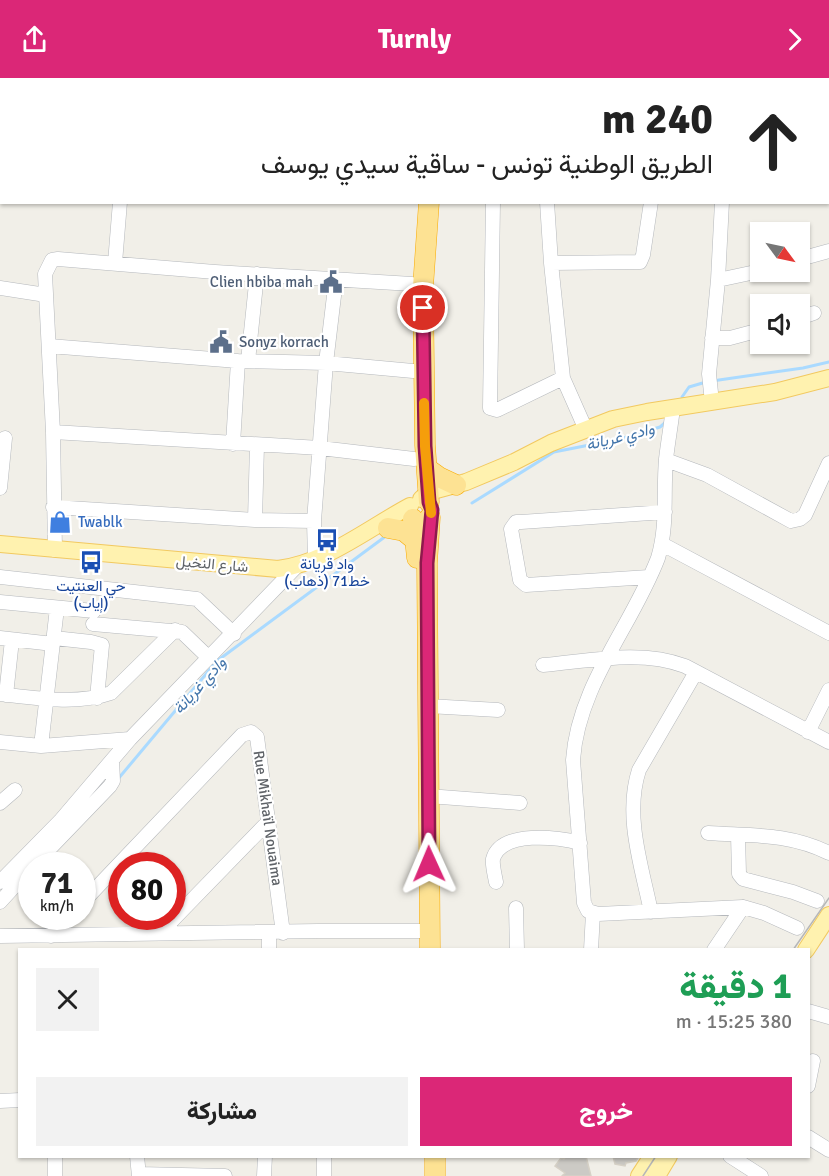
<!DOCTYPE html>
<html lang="ar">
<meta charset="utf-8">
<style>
body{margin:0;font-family:Signika,Vazirmatn,sans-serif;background:#f2f2f2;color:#222;direction:rtl;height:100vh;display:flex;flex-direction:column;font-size:22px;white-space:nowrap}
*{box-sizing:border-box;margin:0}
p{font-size:20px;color:#767676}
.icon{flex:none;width:33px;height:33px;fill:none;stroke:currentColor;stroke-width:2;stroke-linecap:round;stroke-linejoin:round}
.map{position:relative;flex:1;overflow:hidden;direction:ltr}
.drawer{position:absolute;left:18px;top:870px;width:792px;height:210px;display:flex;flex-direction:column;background:#fff;border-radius:0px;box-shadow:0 2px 4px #0004;direction:rtl}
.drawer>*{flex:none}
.guide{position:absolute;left:0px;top:0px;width:830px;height:126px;box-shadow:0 2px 4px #0004;direction:rtl;background:#fff;color:#222;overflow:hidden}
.needle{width:39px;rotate:123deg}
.buttons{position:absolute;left:750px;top:144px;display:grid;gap:12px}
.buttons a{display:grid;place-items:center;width:60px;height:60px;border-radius:0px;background:#fff;box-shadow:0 2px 4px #0004;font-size:30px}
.speed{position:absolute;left:18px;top:774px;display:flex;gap:12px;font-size:30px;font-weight:700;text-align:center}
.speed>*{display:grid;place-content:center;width:78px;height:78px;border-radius:50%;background:#fff;box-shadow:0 2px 4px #0004;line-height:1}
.speed small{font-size:15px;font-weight:400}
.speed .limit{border:9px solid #d22;background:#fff;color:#111}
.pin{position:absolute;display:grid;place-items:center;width:51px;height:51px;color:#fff;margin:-26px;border:3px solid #fff;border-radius:50%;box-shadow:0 2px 6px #0007}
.me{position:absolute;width:66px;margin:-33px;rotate:359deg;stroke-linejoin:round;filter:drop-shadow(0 0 4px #0008)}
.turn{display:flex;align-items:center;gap:21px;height:126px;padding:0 18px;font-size:27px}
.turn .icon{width:78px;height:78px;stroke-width:2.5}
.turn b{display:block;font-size:42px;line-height:51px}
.round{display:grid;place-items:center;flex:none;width:63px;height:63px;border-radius:0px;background:#f2f2f2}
.overview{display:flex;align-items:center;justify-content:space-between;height:102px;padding:0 18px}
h1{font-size:36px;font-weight:800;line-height:45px;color:#1e9e55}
.cta{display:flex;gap:12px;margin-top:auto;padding:12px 18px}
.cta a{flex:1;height:69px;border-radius:0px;background:#db2777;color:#fff;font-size:24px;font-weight:800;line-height:69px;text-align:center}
.cta a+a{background:#f2f2f2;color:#222}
header{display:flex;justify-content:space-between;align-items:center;height:78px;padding:0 18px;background:#db2777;color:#fff;font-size:27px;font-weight:800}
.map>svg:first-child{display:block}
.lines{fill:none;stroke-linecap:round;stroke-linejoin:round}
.stream{stroke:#aadaff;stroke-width:3}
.building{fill:#cccac5;stroke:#d6d1c6;stroke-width:1.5}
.minor-casing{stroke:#b5b8bc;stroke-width:15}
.major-casing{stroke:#f2c960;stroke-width:18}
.highway-casing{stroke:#f9ab00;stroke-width:21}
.minor{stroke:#fff;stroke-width:14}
.major{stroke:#fff2af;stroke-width:16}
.highway{stroke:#fde293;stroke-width:20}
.tram{stroke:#b6b7b8;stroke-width:1.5}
.route-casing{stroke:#8e194d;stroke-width:15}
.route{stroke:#db2777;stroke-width:10}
.slow{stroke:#f59e0b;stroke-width:10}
.labels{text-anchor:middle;stroke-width:4.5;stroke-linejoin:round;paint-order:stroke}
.service-label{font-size:15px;fill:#4e5e75;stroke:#fff;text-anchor:end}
.shop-label{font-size:15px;fill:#366cbe;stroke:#fff;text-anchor:start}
.street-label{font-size:15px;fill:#5f6368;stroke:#fff}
.transit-label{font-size:15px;fill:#164399;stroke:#fff}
.water-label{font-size:16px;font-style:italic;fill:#4174aa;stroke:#fff}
</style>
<header><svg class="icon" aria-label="forward" viewBox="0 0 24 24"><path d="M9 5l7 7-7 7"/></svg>Turnly<svg class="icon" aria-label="share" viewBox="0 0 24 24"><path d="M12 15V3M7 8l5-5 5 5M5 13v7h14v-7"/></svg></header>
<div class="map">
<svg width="829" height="1098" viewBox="0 0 829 1098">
<rect width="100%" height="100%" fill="#f1efe8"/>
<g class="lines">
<!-- stream -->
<path class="stream" d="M712 303 803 290 829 284
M682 319 689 309 706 304
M472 425 554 374 620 361 660 349 666 344
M118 701 217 583 386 458"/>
</g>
<!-- building -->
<path class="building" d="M566 1078H586L591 1098H562L565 1095 555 1088 561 1080 564 1081Z
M613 1078H639L636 1083 626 1085 625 1088 615 1086Z"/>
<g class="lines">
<!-- minor casing -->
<g class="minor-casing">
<path id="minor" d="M539 0 540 2
M803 0V2
M149 2V0
M250 2V0
M320 2V0
M436 2 497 0
M728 2V0
M0 46 2 60
M493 124 490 330 497 332 563 300
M547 124 551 185 563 300 586 352
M800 181 829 173
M115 185 120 124
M551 185 640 184 643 177 651 124
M718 202 760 193
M0 210 46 217
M800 240 814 235
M712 260H730L760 252
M49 268 238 283 326 285 413 293
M248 283 257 196
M712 324 709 296 718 202 722 124
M673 330C671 347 668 364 666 381 663 415 668 447 658 480 632 548 578 607 573 682L584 825 588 833 598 836 743 829 764 835 797 850
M53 354 320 370 414 381
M233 366 238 283
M666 382 707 397 791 443 800 441 805 437 829 385
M0 410 5 360
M53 429 255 442 314 443
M255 442 257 367
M662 466 829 555
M55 472 53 354 45 196 52 182 58 181 215 194 412 206
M315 481 314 443 326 285 336 201
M0 499 197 521 234 556
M649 499 526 507 520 502 511 451 516 444H521L665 434
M0 524 94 533
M93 546 182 554 209 580
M0 560 53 566
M54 560 91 564 102 567 97 620
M543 587C589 583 641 571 685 588L829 664
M0 616C35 620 77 627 111 615L175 552
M6 617 12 562
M428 628 498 632
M808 654 829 612
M0 664 41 668 130 661 297 488
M41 668 57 530
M428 718 520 725
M0 725 15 712
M708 755C752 758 788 755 829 775
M738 757 739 796 743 801 793 814 817 823
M33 788 110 708 113 703 112 682
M0 804 60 743 130 661
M496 804C495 798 492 787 493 781 501 752 559 759 580 765
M0 824 32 789
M82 825 242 657 251 654 257 659 283 855
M516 830 517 872
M651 834C642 789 624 738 639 692L696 594
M160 855 267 745
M0 858 318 853H430
M51 858 70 838
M269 872V855
M591 872 593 835
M714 872 743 829
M808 933 829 939
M808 1008 813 983
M0 1023 20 1022
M808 1059 829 1072
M55 1078V1098
M137 1078 139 1098
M324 1078V1098
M730 1078 761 1098
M139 1096 225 1098
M264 1098 265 1078"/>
</g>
<!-- major casing -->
<g class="major-casing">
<path id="major" d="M421 421 429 414 466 404 514 384 551 365 613 341 647 334 775 314 829 300
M0 466 278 491C326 485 367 451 410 428
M806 872 829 837
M639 1098 652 1078
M657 1098 669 1078"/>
</g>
<!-- highway casing -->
<g class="highway-casing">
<path id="highway" d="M431 0V2
M428 391 439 399 456 407
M429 424 425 367 423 209 429 124
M430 439 427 485 430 872
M413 441 417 480
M388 450 404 453 415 462
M435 1078V1098"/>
</g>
<!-- minor -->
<use href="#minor" class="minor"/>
<!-- major -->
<use href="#major" class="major"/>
<!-- highway -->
<use href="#highway" class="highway"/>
<!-- tram -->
<path class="tram" d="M793 872 829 820
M643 1098 656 1078"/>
</g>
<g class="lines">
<!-- route casing -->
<g class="route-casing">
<path id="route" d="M423 230 425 368 429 424 432 432 427 485 429 786"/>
</g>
<!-- route -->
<use href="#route" class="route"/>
<!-- slow -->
<path class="slow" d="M424 325 425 368 431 435"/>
</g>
<!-- icons -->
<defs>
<g id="civic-bare" transform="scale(1.8)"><path d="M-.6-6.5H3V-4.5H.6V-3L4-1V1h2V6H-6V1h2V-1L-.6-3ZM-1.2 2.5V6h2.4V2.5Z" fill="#5c6f8a" stroke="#fff" stroke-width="2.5" paint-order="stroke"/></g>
<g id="shop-bare" transform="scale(1.8)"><path d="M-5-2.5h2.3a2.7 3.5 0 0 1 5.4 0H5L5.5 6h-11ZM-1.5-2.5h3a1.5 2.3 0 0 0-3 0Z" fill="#3f7fe0" stroke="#fff" stroke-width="2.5" paint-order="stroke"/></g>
<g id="bus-bare" transform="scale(1.8)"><path d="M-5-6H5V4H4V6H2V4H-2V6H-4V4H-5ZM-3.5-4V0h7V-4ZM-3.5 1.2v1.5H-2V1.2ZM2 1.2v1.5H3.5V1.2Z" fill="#1a4fb4" stroke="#fff" stroke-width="2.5" paint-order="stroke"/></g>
</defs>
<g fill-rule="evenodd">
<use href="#civic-bare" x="331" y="204"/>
<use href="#civic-bare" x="221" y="264"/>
<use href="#shop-bare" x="60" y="444"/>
<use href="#bus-bare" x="327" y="462"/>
<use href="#bus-bare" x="91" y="484"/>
</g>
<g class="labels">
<!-- service labels -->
<g class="service-label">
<text x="313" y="209">Clien hbiba mah</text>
<text x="239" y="269" text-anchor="start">Sonyz korrach</text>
</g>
<!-- shop labels -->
<g class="shop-label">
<text x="78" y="449">Twablk</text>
</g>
<!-- street labels -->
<g class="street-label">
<text transform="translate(212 486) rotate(5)" y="5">شارع النخيل</text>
<text transform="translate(268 740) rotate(82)" y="5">Rue Mikhaïl Nouaima</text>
</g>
<!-- transit labels -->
<g class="transit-label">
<text x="327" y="491">واد قريانة<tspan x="327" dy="17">خط71 (ذهاب)</tspan></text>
<text x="91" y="513">حي العنتيت<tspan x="91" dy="17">(إياب)</tspan></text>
</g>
<!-- water labels -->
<g class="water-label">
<text transform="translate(620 358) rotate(-14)" y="6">وادي غريانة</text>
<text transform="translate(199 607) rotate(-48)" y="6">وادي غريانة</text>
</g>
</g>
</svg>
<div class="buttons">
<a><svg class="needle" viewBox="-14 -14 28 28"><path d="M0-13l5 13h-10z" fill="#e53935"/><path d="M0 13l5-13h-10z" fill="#767676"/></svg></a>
<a><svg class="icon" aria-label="sound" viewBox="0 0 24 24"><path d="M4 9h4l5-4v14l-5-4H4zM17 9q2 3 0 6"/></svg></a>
</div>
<div class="speed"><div>71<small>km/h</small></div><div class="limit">80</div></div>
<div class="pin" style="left:423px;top:230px;background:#d93025"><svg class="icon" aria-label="arrive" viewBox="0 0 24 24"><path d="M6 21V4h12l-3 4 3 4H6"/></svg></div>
<svg class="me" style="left:429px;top:786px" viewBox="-20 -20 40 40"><path d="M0-17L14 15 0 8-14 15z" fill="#db2777" stroke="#fff" stroke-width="4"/></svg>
<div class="guide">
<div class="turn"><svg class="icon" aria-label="ahead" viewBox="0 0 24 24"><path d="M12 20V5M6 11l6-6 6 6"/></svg><div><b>240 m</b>الطريق الوطنية تونس - ساقية سيدي يوسف</div></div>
</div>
<section class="drawer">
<div class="overview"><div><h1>1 دقيقة</h1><p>380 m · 15:25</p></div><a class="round"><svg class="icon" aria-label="close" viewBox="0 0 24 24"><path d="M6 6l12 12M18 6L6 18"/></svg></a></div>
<div class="cta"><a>خروج</a><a>مشاركة</a></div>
</section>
</div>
